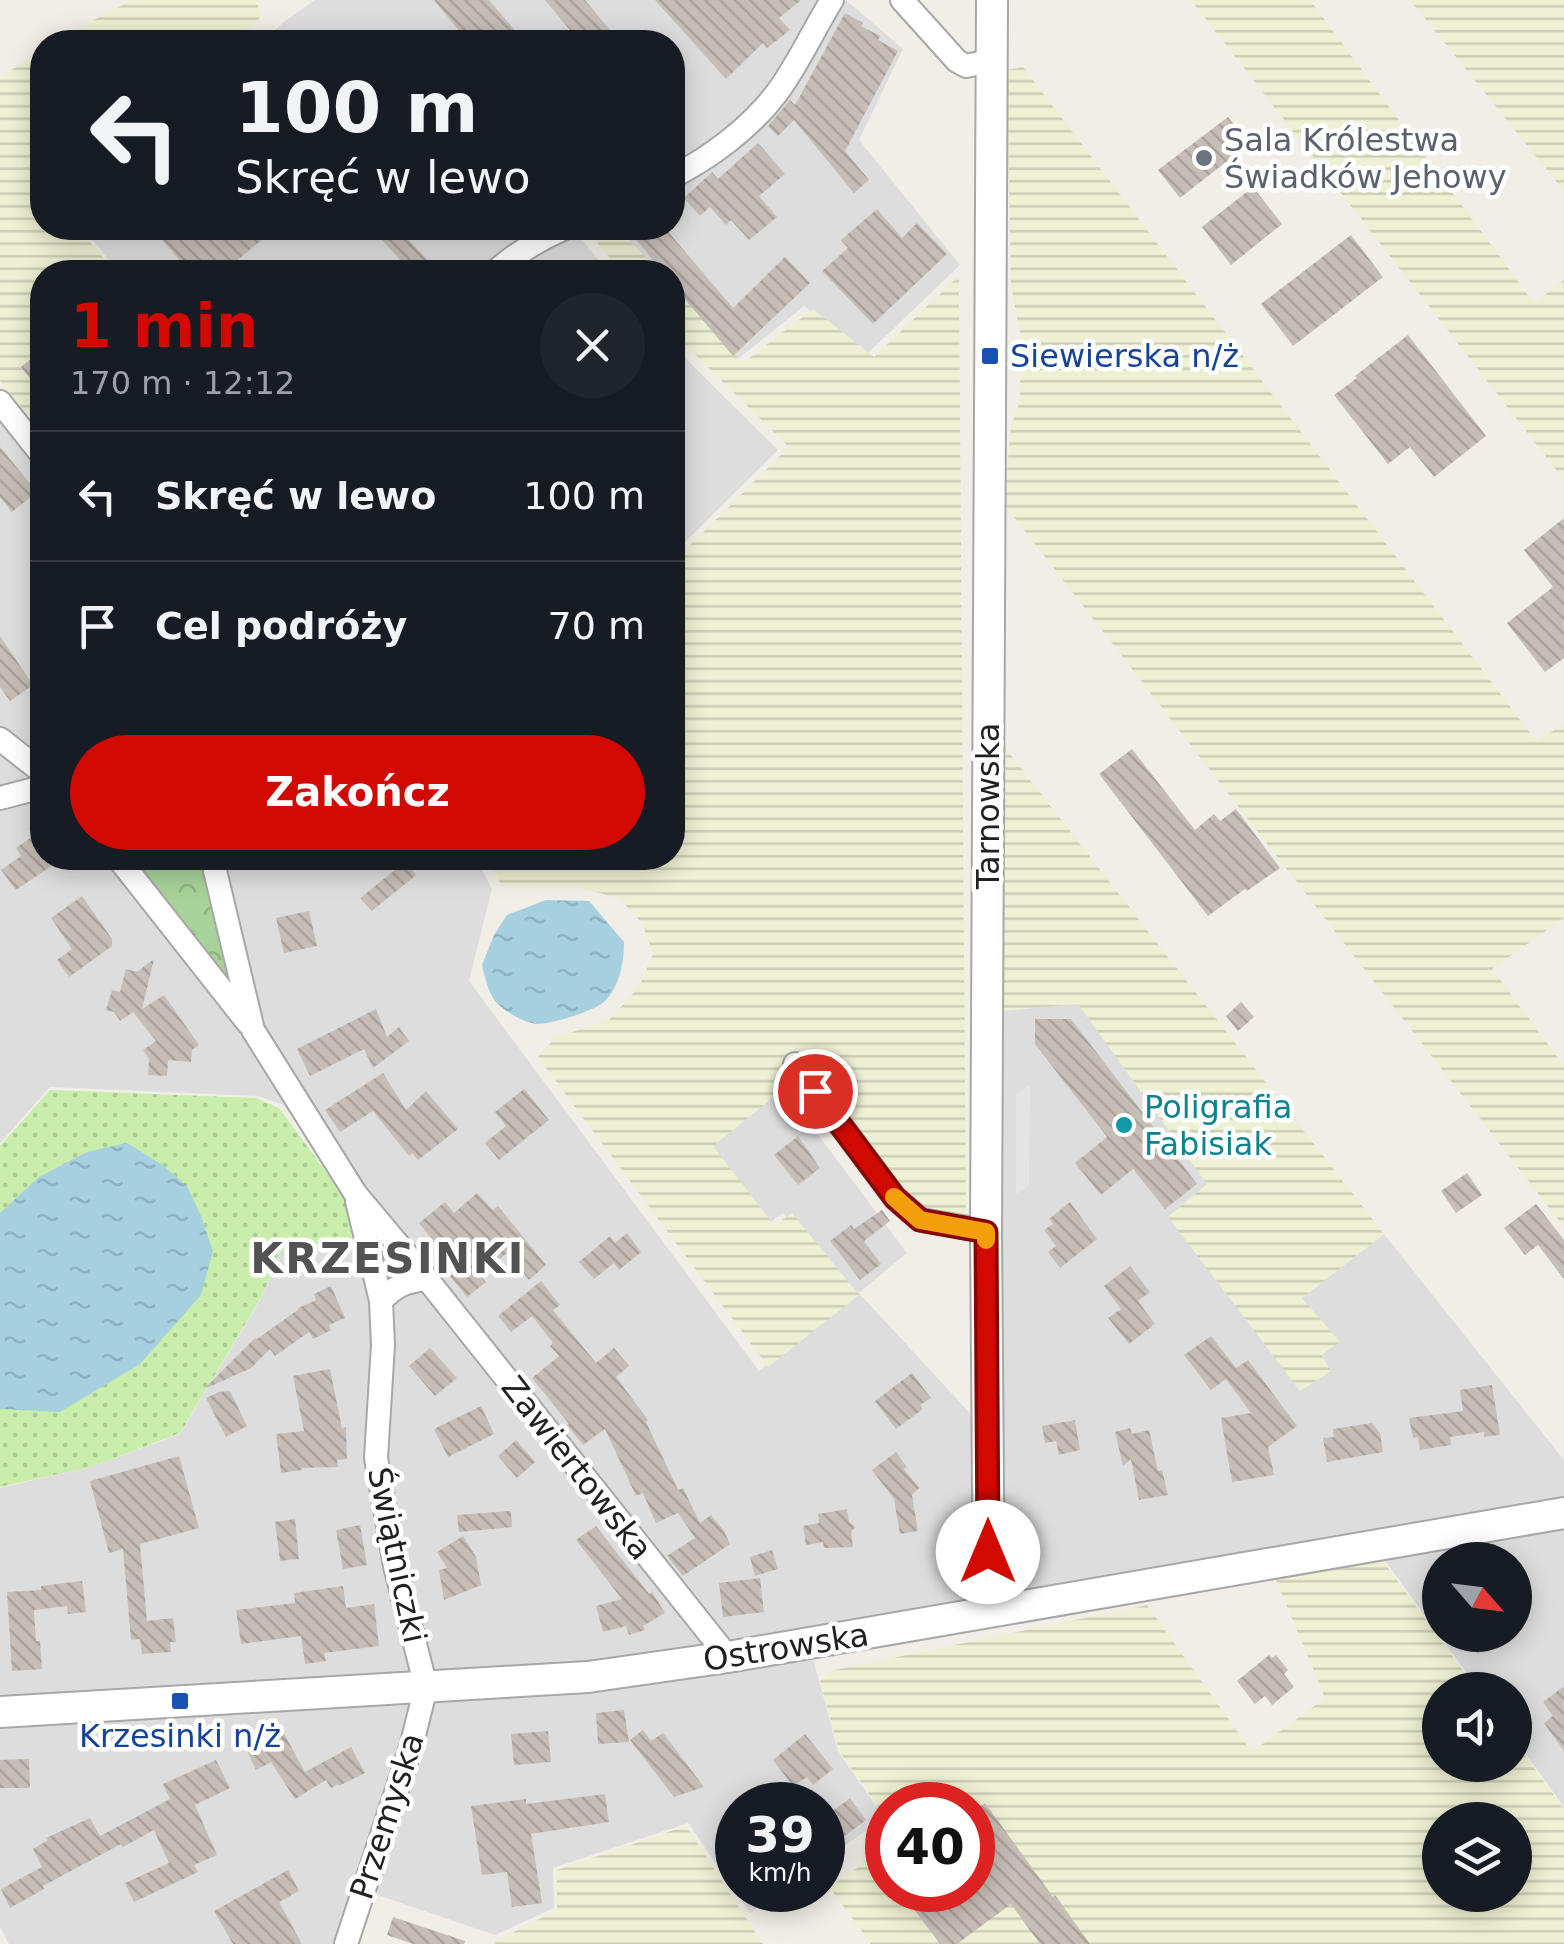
<!DOCTYPE html>
<html lang="pl">
<meta charset="utf-8">
<style>
body{margin:0;font-family:"DejaVu Sans",sans-serif;background:#20242c;color:#f1f3f6;height:100vh;display:flex;flex-direction:column;font-size:38px;white-space:nowrap}
*{box-sizing:border-box;margin:0}
p{font-size:32px;color:#9ea1a6}
.icon{flex:none;width:55px;height:55px;fill:none;stroke:currentColor;stroke-width:2;stroke-linecap:round;stroke-linejoin:round}
.map{position:relative;flex:1;overflow:hidden}
.drawer{position:absolute;left:30px;top:260px;width:655px;height:610px;display:flex;flex-direction:column;background:#171b24;border-radius:40px;box-shadow:0 5px 25px #0003}
.drawer>*{flex:none}
.hud{position:absolute;left:30px;top:30px;width:655px;height:210px;border-radius:40px;box-shadow:0 5px 25px #0003;background:#171b24;color:#f1f3f6;overflow:hidden}
.needle{width:65px;rotate:118deg}
.controls{position:absolute;left:1422px;top:1542px;display:grid;gap:20px}
.controls a{display:grid;place-items:center;width:110px;height:110px;border-radius:50%;background:#171b24;box-shadow:0 5px 25px #0003;font-size:50px}
.speed{position:absolute;left:715px;top:1782px;display:flex;gap:20px;font-size:50px;font-weight:700;text-align:center}
.speed>*{display:grid;place-content:center;width:130px;height:130px;border-radius:50%;background:#171b24;box-shadow:0 5px 25px #0003;line-height:1}
.speed small{font-size:25px;font-weight:400}
.speed .limit{border:15px solid #d22;background:#fff;color:#111}
.pin{position:absolute;display:grid;place-items:center;width:85px;height:85px;color:#fff;margin:-42px;border:5px solid #fff;border-radius:50%;box-shadow:0 2px 10px #0007}
.me{position:absolute;width:110px;margin:-55px;rotate:0deg;stroke-linejoin:round;filter:drop-shadow(0 0 8px #0008)}
.turn{display:flex;align-items:center;gap:35px;height:210px;padding:0 40px;font-size:45px}
.turn .icon{width:130px;height:130px;stroke-width:2.5}
.turn b{display:block;font-size:70px;line-height:85px}
.round{display:grid;place-items:center;flex:none;width:105px;height:105px;border-radius:52px;background:#20242c}
.head{display:flex;align-items:center;justify-content:space-between;height:170px;padding:0 40px}
h1{font-size:60px;font-weight:700;line-height:75px;color:#d10900}
.cta{display:flex;gap:20px;margin-top:auto;padding:20px 40px}
.cta a{flex:1;height:115px;border-radius:60px;background:#d10900;color:#fff;font-size:40px;font-weight:700;line-height:115px;text-align:center}
ul{padding:0;list-style:none}
li{display:flex;align-items:center;gap:30px;height:130px;padding:0 40px;border-top:2px solid #363941}
li div{flex:1}
li b{display:block;font-size:38px}
li em{font-style:normal}
.map>svg:first-child{display:block}
.residential{fill:#dedddd;fill-rule:evenodd}
.farmland{fill:url(#farmland-rules);fill-rule:evenodd}
.grass{fill:url(#grass-dots)}
.forest{fill:url(#forest-crowns)}
.parking{fill:#e4e4e4}
.water{fill:url(#water-ripples)}
.building{fill:url(#building-back-hatch)}
.lines{fill:none;stroke-linecap:round;stroke-linejoin:round}
.minor-casing{stroke:#a7a7a7;stroke-width:26}
.tertiary-casing{stroke:#a7a7a7;stroke-width:34}
.minor{stroke:#fff;stroke-width:22}
.tertiary{stroke:#fff;stroke-width:30}
.route-casing{stroke:#880600;stroke-width:25}
.route{stroke:#d10900;stroke-width:18}
.slow{stroke:#f59e0b;stroke-width:18}
.worship-dot{fill:#6b7280;stroke:#fff;stroke-width:4}
.transit-dot{fill:#1a4fb4;stroke:#fff;stroke-width:4}
.culture-dot{fill:#0f9aa8;stroke:#fff;stroke-width:4}
.labels{text-anchor:middle;stroke-width:9;stroke-linejoin:round;paint-order:stroke}
.worship-label{font-size:32px;fill:#5b616d;stroke:#fff;text-anchor:start}
.transit-label{font-size:32px;fill:#164399;stroke:#fff;text-anchor:start}
.street-label{font-size:32px;fill:#202020;stroke:#fff}
.culture-label{font-size:32px;fill:#0d838f;stroke:#fff;text-anchor:start}
.district-label{font-size:42px;font-weight:bold;letter-spacing:2.5px;fill:#535353;stroke:#fff}
</style>
<div class="map">
<svg width="1564" height="1944" viewBox="0 0 1564 1944">
<defs>
<pattern id="farmland-rules" width="6" height="5" patternUnits="userSpaceOnUse" patternTransform="scale(2.5)"><rect width="6" height="5" fill="#edf0d2"/><path d="M0 2.5h6" fill="none" stroke="#cbceb4"/></pattern>
<pattern id="grass-dots" width="8" height="8" patternUnits="userSpaceOnUse" patternTransform="scale(2.5)"><rect width="8" height="8" fill="#c9edab"/><path d="M2 2h.1M6 6h.1" fill="none" stroke="#accb93" stroke-width="1.8" stroke-linecap="round"/></pattern>
<pattern id="forest-crowns" width="20" height="18" patternUnits="userSpaceOnUse" patternTransform="scale(2.5)"><rect width="20" height="18" fill="#a8d29a"/><path d="M2 6a3 3 0 1 1 6 0M12 15a3 3 0 1 1 6 0" fill="none" stroke="#90b484"/></pattern>
<pattern id="water-ripples" width="26" height="14" patternUnits="userSpaceOnUse" patternTransform="scale(2.5)"><rect width="26" height="14" fill="#a6d0e0"/><path d="M2 4q2-2 4 0t4 0M15 11q2-2 4 0t4 0" fill="none" stroke="#8fb2c0"/></pattern>
<pattern id="building-back-hatch" width="6" height="6" patternUnits="userSpaceOnUse" patternTransform="scale(2.5)"><rect width="6" height="6" fill="#c6beb6"/><path d="M-1 5l2 2M0 0l6 6M5-1l2 2" fill="none" stroke="#aaa39c"/></pattern>
</defs>
<rect width="100%" height="100%" fill="#f1eee7"/>
<!-- residential -->
<path class="residential" d="M315 0H846L903 49 859 140 960 265 866 355 804 306 733 363 673 297 672 272H650L609 228H672V42H262L285 21Z
M83 228H598L579 236 608 272H119Z
M673 346 778 450 673 554Z
M0 413 42 464V858H476L492 889 469 981 759 1371 852 1298 783 1213 765 1226 705 1148 782 1087 907 1253 859 1293 989 1434 1002 1011 1078 1003 1208 1185 1169 1216 1330 1370 1321 1355 1302 1298 1384 1234 1564 1460V1807L1515 1739V1690H1479L1370 1540 1014 1591 805 1629 838 1751 884 1818 823 1861 822 1805H738V1890H782L750 1913 688 1823 553 1868 554 1908 495 1935 360 1889 340 1944H9L0 1927V1488L94 1466 180 1434 262 1297 281 1251 359 1240 353 1195 284 1105 258 1096 50 1087 0 1143ZM1440 1560H1515V1635H1440Z"/>
<!-- farmland -->
<path class="farmland" d="M132 0H257L260 18 233 42H56L88 23Z
M1191 0H1310L1534 303 1564 280V480Z
M1410 0H1564V191Z
M42 51V228H78L115 272H42V433L0 381V77Z
M1023 67 1537 742 1564 723V918L1492 969 1564 1066V1227L1004 504 1011 426 1020 401 1021 337 1011 286 1007 70Z
M605 228H618L659 272H621L590 234Z
M959 276 966 1220 926 1213 903 1194 795 1080 713 1146 774 1225 792 1213 859 1295 768 1367 538 1057 555 1038 609 1020 639 987 653 954 642 923 619 898 576 887 502 886 487 858H672L673 562 789 447 673 333V287L743 363 813 309 874 357Z
M1006 749 1384 1234 1302 1298 1340 1342 1321 1355 1331 1371 1300 1391 1168 1217 1207 1184 1078 1004 1002 1011 999 750Z
M1382 1560 1477 1690H1440V1765H1515V1742L1564 1809V1944H871L829 1887 887 1848 888 1890H972V1805H888L887 1820 839 1751 820 1681 830 1671 1147 1605 1252 1752 1325 1698 1276 1580ZM1440 1820H1515V1895H1440Z
M686 1826 763 1944H496L494 1942 557 1910V1870Z"/>
<!-- grass -->
<path class="grass" d="M50 1090 256 1098 279 1108 349 1203 352 1240 281 1251 262 1296 180 1433 94 1466 0 1487V1146Z"/>
<!-- forest -->
<path class="forest" d="M129 858H205L234 995Z"/>
<!-- parking -->
<path class="parking" d="M1030 1085 1029 1186 1016 1194V1094Z"/>
<!-- water -->
<path class="water" d="M546 900 589 901 624 942C624 962 620 986 605 1001 595 1011 551 1024 538 1024 524 1023 504 1011 496 1002 488 993 485 976 482 965L494 935 507 915Z
M127 1143 161 1164 187 1186 201 1216 213 1251 201 1295 140 1364 60 1412 0 1409V1213L39 1177 87 1152Z"/>
<!-- building -->
<path class="building" d="M434 0H489L525 42H468Z
M545 0H585L620 42H580Z
M655 0H801L779 18 790 30 767 48 763 43 726 79Z
M845 13 863 23 861 26 880 36 878 40 898 51 845 151 869 180 854 193 794 120 778 136 768 126 790 100 795 105Z
M1228 117 1249 144 1180 198 1158 170Z
M758 143 785 174 759 196 777 217 749 240 731 220 726 225 710 207 700 216 684 198 712 172 718 179Z
M1253 187 1282 224 1231 265 1202 227Z
M877 209 902 238 917 223 947 254 873 324 822 271 848 248 841 240Z
M152 228H276L223 272H190Z
M371 228H398L438 272H411Z
M646 228H665L733 308 785 257 810 283 733 356 672 284V272H663L634 237Z
M1351 235 1383 277 1293 346 1261 304Z
M1408 335 1486 436 1434 477 1410 447 1388 464 1334 395 1357 378 1355 376Z
M42 350V394L21 367Z
M0 447 37 492 12 512 0 497Z
M1564 518V658L1545 672 1507 623 1553 587 1524 550Z
M0 636 33 685 10 701 0 687Z
M1132 749 1195 830 1214 814 1220 821 1236 809 1280 868 1247 891 1245 889 1208 916 1099 774Z
M42 830V858H63L16 890 1 870 21 856 16 848Z
M405 862 416 875 372 911 360 898Z
M82 896 112 939V946L69 977 57 960 72 949 51 918Z
M309 911 317 946 284 953 276 918Z
M154 959 142 1009 164 995 199 1045 192 1050 191 1062 168 1060 167 1076 148 1075 149 1059 143 1050 156 1041 133 1012 120 1021 114 1012 106 1010 112 990 120 992 126 969 137 972Z
M1241 1002 1254 1017 1238 1031 1226 1016Z
M376 1009 387 1037 399 1027 409 1041 373 1068 364 1049 310 1076 297 1049Z
M1035 1019H1071L1197 1184 1165 1209 1133 1169 1101 1195 1075 1163 1107 1137 1035 1044Z
M383 1073 406 1110 426 1091 458 1129 418 1160 412 1153 409 1156 373 1111 340 1132 325 1110Z
M524 1089 549 1120 499 1160 485 1143 506 1126 495 1112Z
M798 1136 820 1168 798 1185 774 1155Z
M1467 1173 1482 1195 1456 1213 1441 1191Z
M477 1193 493 1210 498 1206 546 1265 529 1280 507 1253 480 1275 486 1282 467 1297 450 1276 457 1271 419 1223 445 1202 454 1213Z
M1070 1202 1097 1239 1060 1268 1048 1252 1056 1246 1044 1230 1053 1224 1049 1219Z
M1536 1204 1564 1240V1279L1538 1245 1525 1255 1504 1228Z
M882 1210 890 1221 864 1241 881 1264 860 1280 830 1241 851 1225 854 1229Z
M627 1233 641 1252 619 1270 614 1263 594 1279 579 1262 610 1236 615 1243Z
M1130 1266 1150 1292 1138 1301 1155 1324 1129 1344 1108 1318 1121 1309 1104 1286Z
M541 1281 560 1305 553 1310 596 1363 614 1348 629 1366 616 1377 648 1420 646 1422 678 1490 683 1488 700 1523 711 1515 724 1531 730 1544 683 1576 667 1556 695 1538 678 1513 656 1523 643 1493 636 1496 605 1429 583 1445 567 1425 569 1424 532 1378 559 1356 550 1346 553 1343 532 1316 511 1332 498 1316Z
M331 1286 345 1318 329 1325 331 1330 313 1339 309 1332 275 1356 270 1349 251 1368 207 1388 206 1387 255 1338 257 1339 299 1309 298 1308 316 1300 314 1294Z
M1211 1336 1236 1368 1248 1360 1297 1426 1268 1447 1274 1475 1232 1482 1221 1418 1251 1413 1226 1379 1211 1390 1184 1355Z
M430 1348 457 1378 435 1396 409 1366Z
M330 1369 342 1428 346 1427 347 1459 337 1460 338 1467 302 1468V1470L281 1473 276 1434 304 1431 293 1376Z
M912 1373 931 1398 920 1405 923 1409 896 1429 875 1401Z
M1492 1385 1500 1435 1484 1437V1432L1450 1437 1451 1445 1420 1450 1418 1437 1413 1438 1409 1418 1463 1411 1460 1390Z
M230 1391 247 1426 226 1437 206 1398 219 1392Z
M481 1406 494 1434 448 1457 434 1429Z
M1075 1420 1080 1450 1059 1455 1056 1441 1045 1443 1042 1426Z
M1372 1423 1380 1433 1383 1452 1327 1462 1323 1438 1334 1437 1333 1429Z
M1130 1428 1132 1434 1149 1430 1158 1471 1162 1470 1168 1495 1139 1500 1131 1459 1123 1466 1115 1432Z
M516 1440 535 1462 517 1478 498 1456Z
M896 1452 907 1467 904 1469 919 1488 912 1495 918 1531 900 1534 894 1499 872 1470Z
M179 1456 199 1528 140 1544 147 1621 173 1618 176 1642H170L171 1652 142 1654 140 1639 131 1640 123 1549 109 1553 90 1481Z
M847 1509 849 1522 855 1527 851 1532 853 1547 824 1548 823 1542 806 1545 803 1526 819 1523 818 1514Z
M511 1511 512 1527 459 1532 457 1515Z
M295 1519 299 1559 280 1561 275 1522Z
M360 1525 367 1565 343 1569 336 1530Z
M596 1526 649 1594 652 1592 665 1613 643 1626 645 1630 629 1635 626 1626 603 1632 596 1606 622 1599 576 1540Z
M463 1536 476 1557 481 1585 444 1600 439 1570 447 1568 437 1552Z
M772 1550 778 1569 755 1576 750 1557Z
M760 1578 764 1612 723 1617 719 1583Z
M82 1581 86 1612 68 1614 67 1606 34 1610 36 1641H40L42 1669 12 1671 7 1592 41 1590V1586Z
M343 1586 346 1608 374 1604 379 1646 324 1653 326 1661 305 1664 301 1636 241 1644 236 1610 295 1603 294 1593Z
M1463 1635H1503L1478 1654Z
M1269 1655 1272 1658 1276 1655 1288 1670 1284 1674 1294 1687 1272 1705 1265 1696 1255 1704 1237 1681Z
M1564 1686V1751L1544 1723 1553 1716 1543 1702Z
M624 1710 629 1742 598 1744 596 1713Z
M643 1730 651 1741 663 1733 704 1787 674 1797 630 1740Z
M548 1731 551 1762 514 1765 511 1734Z
M283 1732 305 1772 351 1747 365 1773 339 1786 338 1784 331 1788 326 1780 295 1799 271 1762 256 1770 247 1751Z
M805 1734 833 1769 813 1785 807 1777 793 1786 773 1760Z
M29 1759 30 1788H0V1760Z
M216 1760 230 1788 195 1805 217 1855 194 1865 198 1872 134 1902 125 1883 169 1863 154 1830 123 1847 121 1844 43 1886 44 1889 10 1908 1 1889 42 1867 33 1849 48 1840 46 1838 90 1818 100 1836 170 1799 163 1784Z
M605 1794 609 1822 531 1834 542 1903 512 1907 507 1872 482 1875 471 1806 526 1799V1804Z
M850 1798 866 1820 822 1853V1819Z
M985 1803 1053 1897 1055 1895 1090 1944H1040L1011 1904 957 1944H940L909 1903 927 1890H972V1813Z
M288 1870 299 1891 279 1902 302 1944H233L214 1911Z
M393 1917 465 1941 464 1944H413L387 1935Z"/>
<g class="lines">
<!-- minor casing -->
<g class="minor-casing">
<path id="minor" d="M902 0 957 61 966 66 990 61
M672 177C710 158 750 128 776 94 796 68 814 29 832 0
M495 272C515 254 540 239 565 228
M0 402 42 455
M0 739 42 772
M0 798 42 787
M118 858 248 1023
M212 858 253 1030 355 1193 427 1279 728 1657
M795 1064 895 1198 921 1220 986 1231
M381 1301C395 1286 406 1281 427 1279
M346 1944 411 1747 426 1687 395 1566 376 1458 383 1345 381 1301 357 1201"/>
</g>
<!-- tertiary casing -->
<g class="tertiary-casing">
<path id="tertiary" d="M989 1612 986 1231 992 0
M0 1712 588 1677 728 1657 1564 1513"/>
</g>
<!-- minor -->
<use href="#minor" class="minor"/>
<!-- tertiary -->
<use href="#tertiary" class="tertiary"/>
</g>
<g class="lines">
<!-- route casing -->
<g class="route-casing">
<path id="route" d="M815 1091 895 1198 920 1220 986 1232 988 1552"/>
</g>
<!-- route -->
<use href="#route" class="route"/>
<!-- slow -->
<path class="slow" d="M894 1197 920 1220 986 1232V1240"/>
</g>
<!-- markers -->
<circle class="worship-dot" cx="1204" cy="158" r="10"/>
<g class="transit-dot">
<rect x="980" y="346" width="20" height="20" rx="5"/>
<rect x="170" y="1691" width="20" height="20" rx="5"/>
</g>
<circle class="culture-dot" cx="1124" cy="1125" r="10"/>
<g class="labels">
<!-- worship labels -->
<g class="worship-label">
<text x="1224" y="151">Sala Królestwa<tspan x="1224" dy="37">Świadków Jehowy</tspan></text>
</g>
<!-- transit labels -->
<g class="transit-label">
<text x="1010" y="367">Siewierska n/ż</text>
<text x="180" y="1747" text-anchor="middle">Krzesinki n/ż</text>
</g>
<!-- street labels -->
<g class="street-label">
<text transform="translate(988 806) rotate(-90)" y="11">Tarnowska</text>
<text transform="translate(577 1468) rotate(52)" y="11">Zawiertowska</text>
<text transform="translate(397 1555) rotate(78)" y="11">Świątniczki</text>
<text transform="translate(786 1647) rotate(-9)" y="11">Ostrowska</text>
<text transform="translate(387 1816) rotate(-72)" y="11">Przemyska</text>
</g>
<!-- culture labels -->
<g class="culture-label">
<text x="1144" y="1118">Poligrafia<tspan x="1144" dy="37">Fabisiak</tspan></text>
</g>
<!-- district labels -->
<g class="district-label">
<text x="388" y="1273">KRZESINKI</text>
</g>
</g>
</svg>
<div class="controls">
<a><svg class="needle" viewBox="-14 -14 28 28"><path d="M0-13l5 13h-10z" fill="#e53935"/><path d="M0 13l5-13h-10z" fill="#9ea1a6"/></svg></a>
<a><svg class="icon" aria-label="sound" viewBox="0 0 24 24"><path d="M4 9h4l5-4v14l-5-4H4zM17 9q2 3 0 6"/></svg></a>
<a><svg class="icon" aria-label="layers" viewBox="0 0 24 24"><path d="M12 4l9 5-9 5-9-5zM3 14l9 5 9-5"/></svg></a>
</div>
<div class="speed"><div>39<small>km/h</small></div><div class="limit">40</div></div>
<div class="pin" style="left:815px;top:1091px;background:#d93025"><svg class="icon" aria-label="arrive" viewBox="0 0 24 24"><path d="M6 21V4h12l-3 4 3 4H6"/></svg></div>
<svg class="me" style="left:988px;top:1552px" viewBox="-20 -20 40 40"><circle r="19" fill="#fff"/><path d="M0-13L10 11 0 6-10 11z" fill="#d10900"/></svg>
<div class="hud">
<div class="turn"><svg class="icon" aria-label="left" viewBox="0 0 24 24"><path d="M17 20v-9H6M10 6l-5 5 5 5"/></svg><div><b>100 m</b>Skręć w lewo</div></div>
</div>
<section class="drawer">
<div class="head"><div><h1>1 min</h1><p>170 m · 12:12</p></div><a class="round"><svg class="icon" aria-label="close" viewBox="0 0 24 24"><path d="M6 6l12 12M18 6L6 18"/></svg></a></div>
<ul>
<li><svg class="icon" aria-label="left" viewBox="0 0 24 24"><path d="M17 20v-9H6M10 6l-5 5 5 5"/></svg><div><b>Skręć w lewo</b></div><em>100 m</em></li>
<li><svg class="icon" aria-label="arrive" viewBox="0 0 24 24"><path d="M6 21V4h12l-3 4 3 4H6"/></svg><div><b>Cel podróży</b></div><em>70 m</em></li>
</ul>
<div class="cta"><a>Zakończ</a></div>
</section>
</div>
